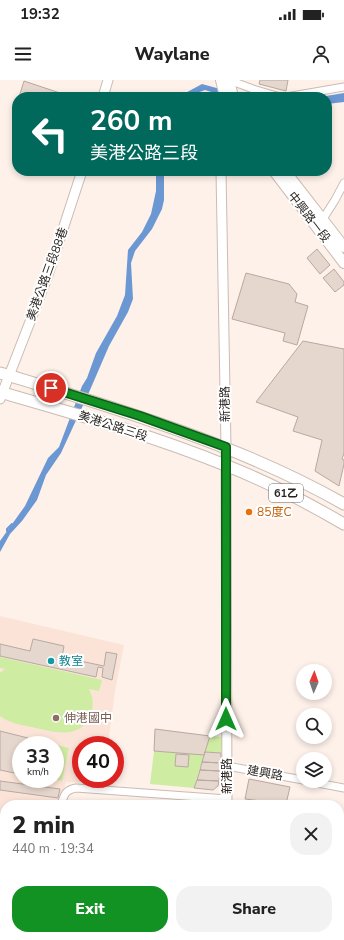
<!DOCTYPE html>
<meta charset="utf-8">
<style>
body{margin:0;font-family:"Nunito Sans","Noto Sans TC",sans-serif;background:#f2f2f2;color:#222;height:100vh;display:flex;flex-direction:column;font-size:15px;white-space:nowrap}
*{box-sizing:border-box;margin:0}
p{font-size:13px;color:#767676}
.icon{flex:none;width:22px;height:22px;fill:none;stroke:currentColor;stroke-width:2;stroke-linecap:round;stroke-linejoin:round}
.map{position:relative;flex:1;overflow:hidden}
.side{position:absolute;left:0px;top:720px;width:344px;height:140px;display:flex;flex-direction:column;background:#fff;border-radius:16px 16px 0 0;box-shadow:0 2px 6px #0003}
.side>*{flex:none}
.hud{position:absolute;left:12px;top:12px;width:320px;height:84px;border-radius:16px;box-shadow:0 2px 6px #0003;background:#00695c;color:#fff;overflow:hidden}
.needle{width:26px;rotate:2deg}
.fabs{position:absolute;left:296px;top:584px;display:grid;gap:8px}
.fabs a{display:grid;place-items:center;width:36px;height:36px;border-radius:50%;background:#fff;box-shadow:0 2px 6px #0003;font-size:20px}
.speed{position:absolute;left:12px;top:656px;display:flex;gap:8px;font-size:20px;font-weight:700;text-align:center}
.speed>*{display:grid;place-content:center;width:52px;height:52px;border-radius:50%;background:#fff;box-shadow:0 2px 6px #0003;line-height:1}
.speed small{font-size:10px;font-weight:400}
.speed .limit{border:6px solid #d22;background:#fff;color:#111}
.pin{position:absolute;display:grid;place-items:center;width:34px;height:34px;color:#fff;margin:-17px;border:2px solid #fff;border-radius:50%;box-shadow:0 1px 4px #0007}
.me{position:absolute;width:44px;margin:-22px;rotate:0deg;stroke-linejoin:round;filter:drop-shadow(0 0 3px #0008)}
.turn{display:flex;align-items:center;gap:14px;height:84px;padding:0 12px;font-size:18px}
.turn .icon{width:52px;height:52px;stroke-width:2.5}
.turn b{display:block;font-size:28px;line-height:34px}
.round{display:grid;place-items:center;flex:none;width:42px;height:42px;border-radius:16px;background:#f2f2f2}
.headline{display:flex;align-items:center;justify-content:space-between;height:68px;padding:0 12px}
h1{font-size:24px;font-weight:800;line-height:30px}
.cta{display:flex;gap:8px;margin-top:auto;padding:8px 12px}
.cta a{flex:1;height:46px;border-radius:16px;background:#129223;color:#fff;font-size:16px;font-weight:800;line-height:46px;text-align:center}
.cta a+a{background:#f2f2f2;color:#222}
.status{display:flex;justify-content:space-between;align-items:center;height:28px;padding:0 20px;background:#fff;direction:ltr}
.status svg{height:11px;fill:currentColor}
header{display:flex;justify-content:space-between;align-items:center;height:52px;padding:0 12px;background:#fff;font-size:18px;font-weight:800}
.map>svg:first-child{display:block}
.built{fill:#fbe4d7;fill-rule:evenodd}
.green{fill:#cfeca3}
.water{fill:#6b97d3}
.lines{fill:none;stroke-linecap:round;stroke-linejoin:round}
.stream{stroke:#6b97d3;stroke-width:2}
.building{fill:#e6d7ce;stroke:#b7a9a0}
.minor-casing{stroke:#cbbcb3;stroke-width:9}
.tertiary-casing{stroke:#cbbcb3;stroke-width:11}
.secondary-casing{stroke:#cbbcb3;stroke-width:12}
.primary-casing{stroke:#cbbcb3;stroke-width:13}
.minor{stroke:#fff;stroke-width:7}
.tertiary{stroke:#fff;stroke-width:9}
.secondary{stroke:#fff;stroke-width:10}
.primary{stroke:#fff;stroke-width:11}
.route-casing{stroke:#0c5f17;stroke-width:10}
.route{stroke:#129223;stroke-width:7}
.food-dot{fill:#e8710a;stroke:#fff;stroke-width:1.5}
.culture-dot{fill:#0f9aa8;stroke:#fff;stroke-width:1.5}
.education-dot{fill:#8d6e63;stroke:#fff;stroke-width:1.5}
.labels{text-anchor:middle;stroke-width:4;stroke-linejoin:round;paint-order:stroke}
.shield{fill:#fff;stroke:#696663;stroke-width:1}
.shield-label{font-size:11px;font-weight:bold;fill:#292420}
.street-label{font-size:12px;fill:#292420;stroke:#fff}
.food-label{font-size:12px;fill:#c56008;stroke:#fff;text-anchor:start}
.culture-label{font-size:12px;fill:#0d838f;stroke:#fff;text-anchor:start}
.education-label{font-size:12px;fill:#785e54;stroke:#fff;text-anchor:start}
</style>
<div class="status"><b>19:32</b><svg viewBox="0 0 49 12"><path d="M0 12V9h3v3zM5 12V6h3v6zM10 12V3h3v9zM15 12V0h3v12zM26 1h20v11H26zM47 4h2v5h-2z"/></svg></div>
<header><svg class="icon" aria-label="menu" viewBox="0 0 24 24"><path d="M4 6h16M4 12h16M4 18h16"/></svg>Waylane<svg class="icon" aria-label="person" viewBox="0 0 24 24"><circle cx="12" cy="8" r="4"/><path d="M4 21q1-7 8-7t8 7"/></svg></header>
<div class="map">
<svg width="344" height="860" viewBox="0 0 344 860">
<rect width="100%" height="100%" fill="#fef1ea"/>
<!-- built -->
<path class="built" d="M0 536 124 565 115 611 108 665H81V699H104L103 703 66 702 59 725H5V832L0 841ZM21 665H55V699H21Z"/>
<!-- green -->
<path class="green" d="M0 577 102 600 99 611 89 609C93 617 94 625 91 633 81 661 53 652 32 647 21 645 9 643 0 636V593L5 589 0 588Z
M210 656 223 657 221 673 205 672Z
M48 663 69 668 62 701 53 699H55V665H47Z
M154 671 204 675 194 708 150 704Z
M0 744 5 745V774L0 773Z"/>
<!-- water -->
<path class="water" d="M202 4 249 17H227L205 10 186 17H178Z
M344 13V22L327 24V17H320Z
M156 91H164V120L162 129 152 149 135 171 131 183 133 219 128 232 109 266 90 310 61 373 46 395 37 420 22 441 10 454 0 472V461L25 426 48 378 59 367 82 306 87 298 96 273 117 236 125 215 128 170 142 152 151 134 156 111Z"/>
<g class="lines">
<!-- stream -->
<path class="stream" d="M7 451V449L12 444"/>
</g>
<!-- building -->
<path class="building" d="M260 0H288L286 11 259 4Z
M24 1 60 13 59 17H19Z
M317 169 330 185 320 194 307 178Z
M334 189 344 202V205L335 212 323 198Z
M246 193 289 204 297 214 295 222 308 226 297 265 283 261 285 253 232 239Z
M303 261 344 269V373L342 379 344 380V384L339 406 315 391 322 360 293 351 298 337 256 322Z
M33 559 64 566 62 577 99 585 104 586 106 572 117 574 112 600 102 597 103 588 98 587 96 597 0 576V564L30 571Z
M155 649 210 656 204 675 154 671Z
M0 651 28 658 26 665H21V685L19 694 0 690Z
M205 672 221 673V683L202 682Z
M176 674 189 675 188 687 175 686Z
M202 682 221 683 220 691 200 690Z
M200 690 220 691 219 701 197 700Z
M249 699 290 707 286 724 245 719Z
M197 700 219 701 218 706 213 710 194 708Z
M0 701 60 709 58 718 0 710Z
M188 719 219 721V725H188Z
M341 737H344V771H339V739H340Z
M0 822 5 823 3 833H0Z
M256 855 257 860H237V856Z"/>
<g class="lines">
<!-- minor casing -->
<g class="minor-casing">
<path id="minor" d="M229 0 253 9 280 17
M286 17 344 7
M321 142 335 120 344 103
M227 686 303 700
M307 701 344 708
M61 725C64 715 65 710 76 708L227 719
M339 796 344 798
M0 844 5 836
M94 860 133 855"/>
</g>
<!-- tertiary casing -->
<g class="tertiary-casing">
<path id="tertiary" d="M103 17 108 0
M221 91 226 367 227 725
M0 319 47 198 82 91
M228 855V860"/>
</g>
<!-- secondary casing -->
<g class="secondary-casing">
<path id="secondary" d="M221 0 225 17
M229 0 233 17
M274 91 344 183
M285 91 344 167"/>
</g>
<!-- primary casing -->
<g class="primary-casing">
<path id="primary" d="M0 293C29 301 58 311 88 320 176 348 263 378 344 424
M0 312C76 334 151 355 225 385 266 401 306 422 344 444"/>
</g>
<!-- minor -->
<use href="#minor" class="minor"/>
<!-- tertiary -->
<use href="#tertiary" class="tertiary"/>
<!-- secondary -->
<use href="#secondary" class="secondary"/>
<!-- primary -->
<use href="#primary" class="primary"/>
</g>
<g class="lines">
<!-- route casing -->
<g class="route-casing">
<path id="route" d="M51 308 140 336 226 367V639"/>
</g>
<!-- route -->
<use href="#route" class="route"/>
</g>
<!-- markers -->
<circle class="food-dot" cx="249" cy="432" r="4"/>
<circle class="culture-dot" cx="51" cy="581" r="4"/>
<circle class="education-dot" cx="56" cy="638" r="4"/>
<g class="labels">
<!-- shield labels -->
<rect class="shield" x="269" y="404" width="34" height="18" rx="3"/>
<g class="shield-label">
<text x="286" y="417">61乙</text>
</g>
<!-- street labels -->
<g class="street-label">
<text transform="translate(309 137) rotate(52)" y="4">中興路一段</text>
<text transform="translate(47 194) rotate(-70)" y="4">美港公路三段88巷</text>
<text transform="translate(225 324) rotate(-91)" y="4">新港路</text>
<text transform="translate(113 346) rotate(18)" y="4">美港公路三段</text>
<text transform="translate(265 693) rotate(10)" y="4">建興路</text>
<text transform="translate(227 696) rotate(-90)" y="4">新港路</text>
</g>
<!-- food labels -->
<g class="food-label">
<text x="257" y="436">85度C</text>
</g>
<!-- culture labels -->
<g class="culture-label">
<text x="59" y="585">教室</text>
</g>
<!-- education labels -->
<g class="education-label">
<text x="64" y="642">伸港國中</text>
</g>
</g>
</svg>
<div class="fabs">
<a><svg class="needle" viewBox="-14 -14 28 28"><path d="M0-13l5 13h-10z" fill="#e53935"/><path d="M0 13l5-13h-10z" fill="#767676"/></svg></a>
<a><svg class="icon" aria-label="search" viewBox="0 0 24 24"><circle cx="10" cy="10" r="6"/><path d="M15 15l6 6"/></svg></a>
<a><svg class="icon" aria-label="layers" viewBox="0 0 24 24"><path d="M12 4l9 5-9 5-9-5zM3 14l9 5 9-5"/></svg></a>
</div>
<div class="speed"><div>33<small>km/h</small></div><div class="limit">40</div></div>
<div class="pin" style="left:51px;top:308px;background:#d93025"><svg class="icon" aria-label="arrive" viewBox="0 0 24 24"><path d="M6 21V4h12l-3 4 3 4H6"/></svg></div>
<svg class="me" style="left:226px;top:639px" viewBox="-20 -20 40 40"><path d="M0-17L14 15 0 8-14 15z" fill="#129223" stroke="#fff" stroke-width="4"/></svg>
<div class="hud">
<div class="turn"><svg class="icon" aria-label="left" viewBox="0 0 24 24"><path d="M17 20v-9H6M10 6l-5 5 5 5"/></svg><div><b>260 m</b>美港公路三段</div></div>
</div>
<section class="side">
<div class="headline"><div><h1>2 min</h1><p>440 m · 19:34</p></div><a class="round"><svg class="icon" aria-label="close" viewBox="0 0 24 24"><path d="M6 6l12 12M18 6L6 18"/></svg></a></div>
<div class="cta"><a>Exit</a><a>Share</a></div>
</section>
</div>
